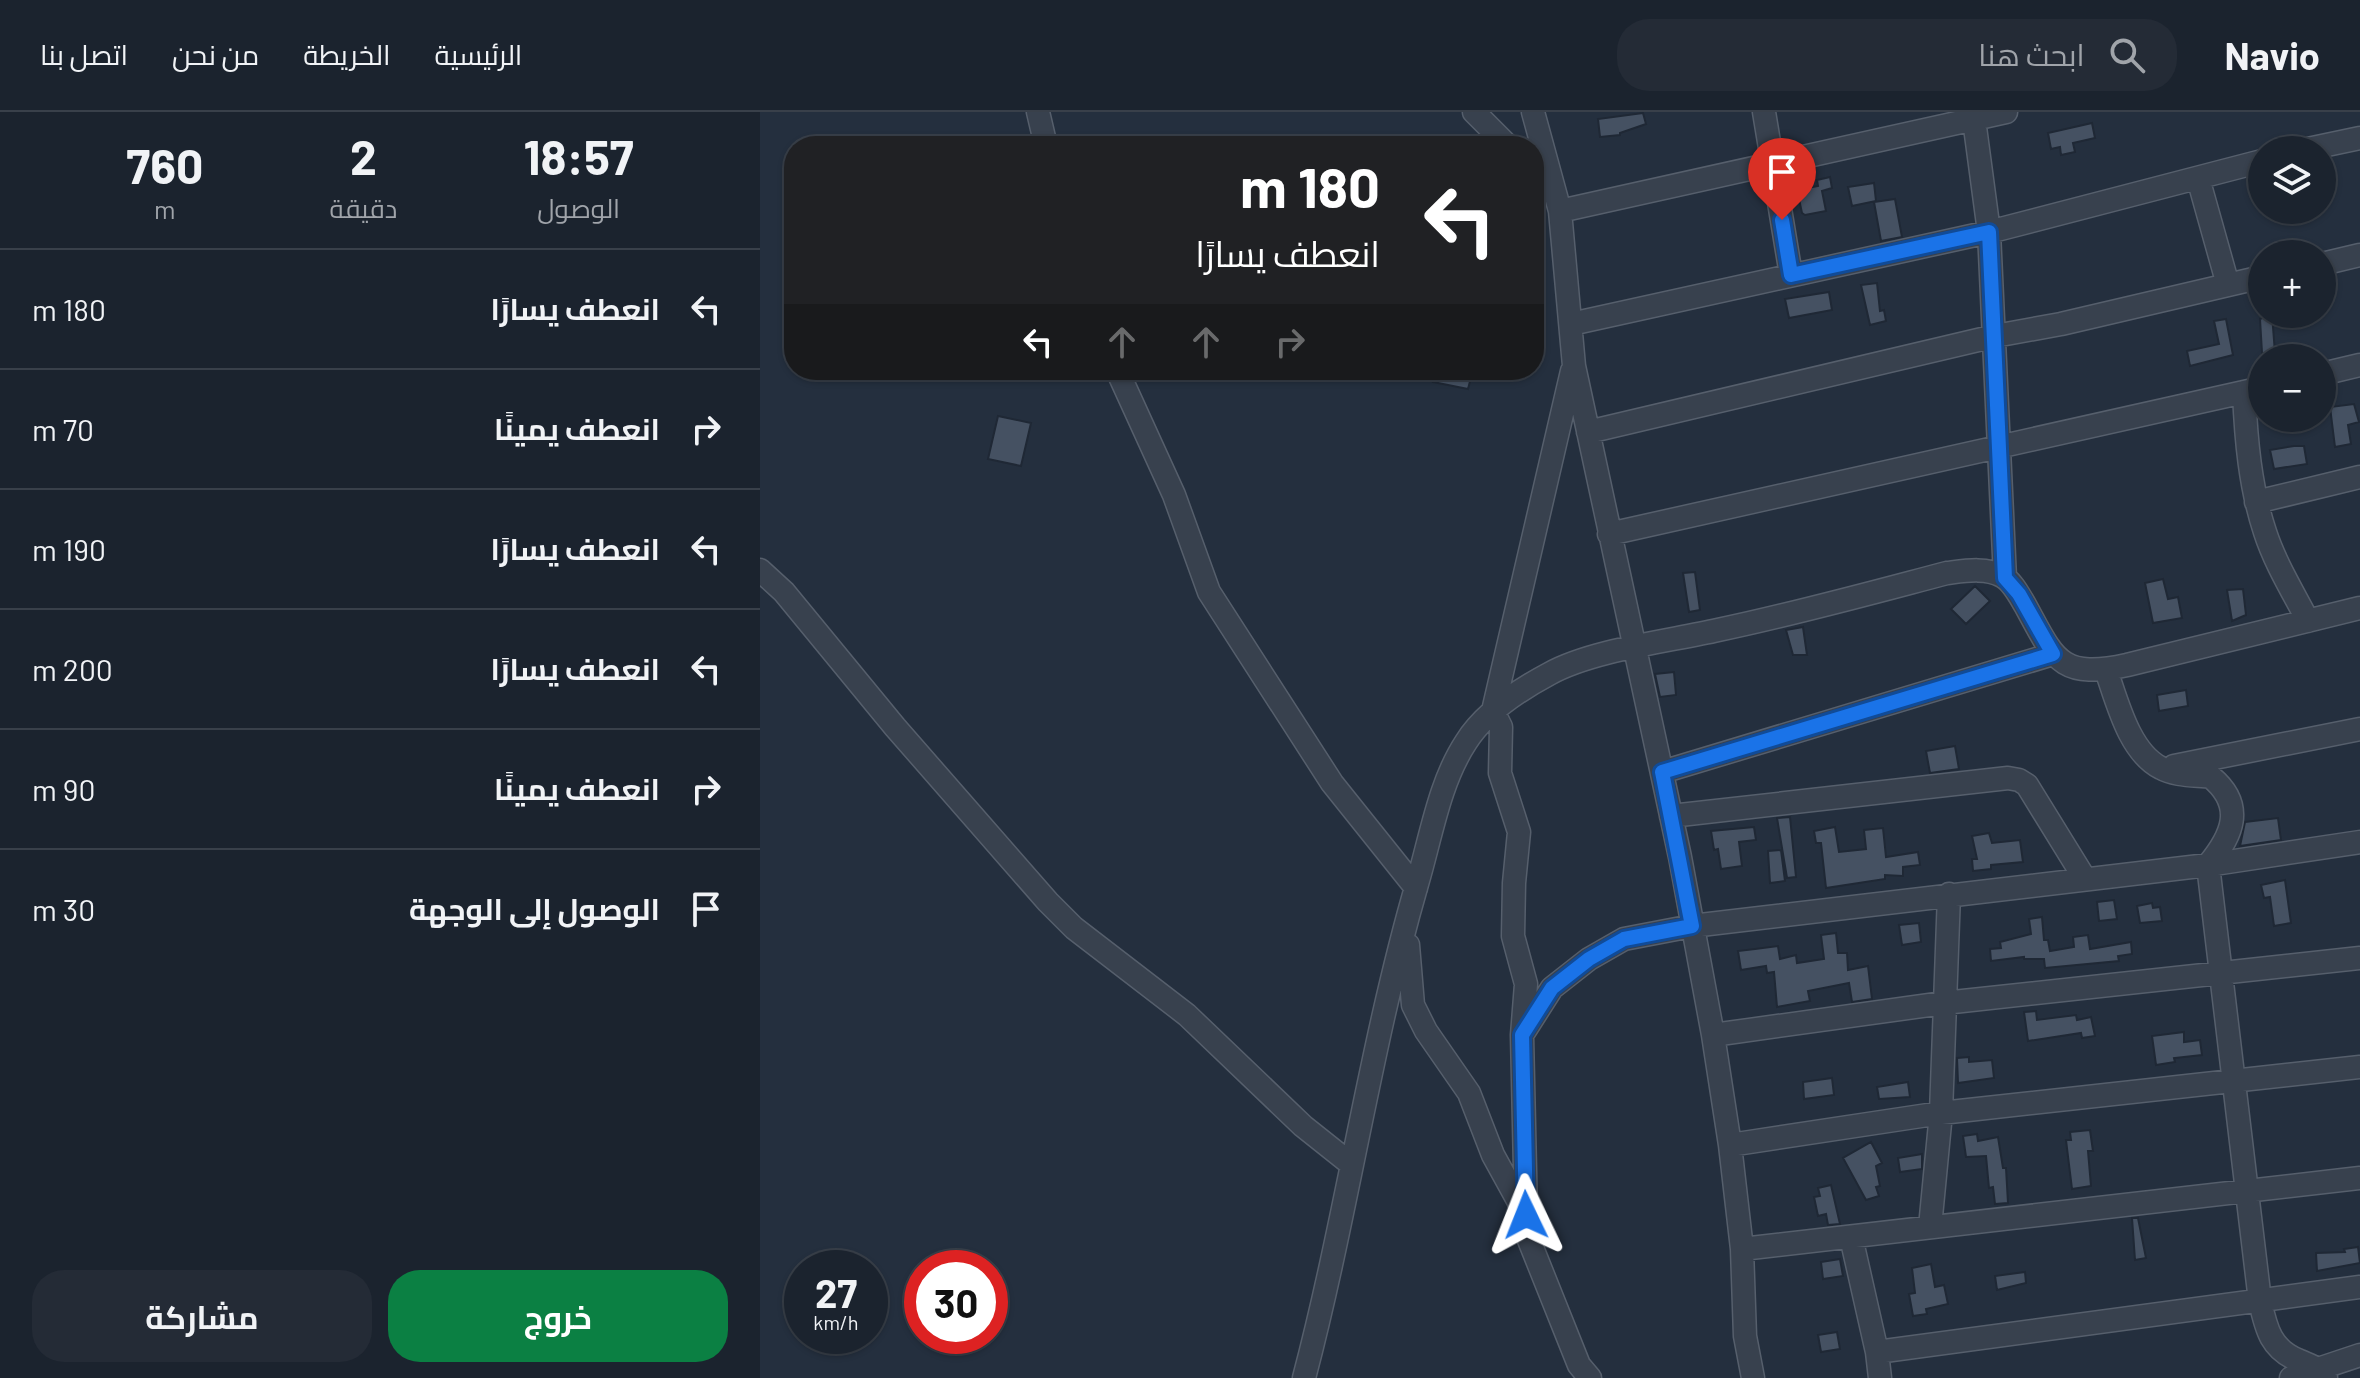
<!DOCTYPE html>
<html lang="ar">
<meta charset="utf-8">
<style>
body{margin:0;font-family:Barlow,Cairo,sans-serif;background:#242b36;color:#f1f3f6;direction:rtl;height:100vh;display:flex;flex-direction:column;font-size:30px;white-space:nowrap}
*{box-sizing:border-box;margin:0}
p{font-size:26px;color:#a0a4aa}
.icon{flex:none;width:44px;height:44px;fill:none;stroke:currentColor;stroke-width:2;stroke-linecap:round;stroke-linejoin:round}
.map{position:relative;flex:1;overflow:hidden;direction:ltr}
.sheet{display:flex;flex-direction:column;background:#1b232e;width:760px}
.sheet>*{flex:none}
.hud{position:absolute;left:24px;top:24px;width:760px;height:244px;border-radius:32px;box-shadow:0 2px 6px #0004,0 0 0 2px #39404a;direction:rtl;background:#202124;color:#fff;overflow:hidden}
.tools{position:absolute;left:1488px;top:24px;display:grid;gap:16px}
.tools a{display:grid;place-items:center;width:88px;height:88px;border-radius:50%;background:#1b232e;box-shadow:0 2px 6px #0004,0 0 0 2px #39404a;font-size:40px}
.speed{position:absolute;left:24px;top:1138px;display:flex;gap:16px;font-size:40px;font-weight:700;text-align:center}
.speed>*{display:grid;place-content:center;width:104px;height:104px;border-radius:50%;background:#1b232e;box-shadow:0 2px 6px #0004,0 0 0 2px #39404a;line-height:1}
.speed small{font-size:20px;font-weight:400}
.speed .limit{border:12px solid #d22;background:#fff;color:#111}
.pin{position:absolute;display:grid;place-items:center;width:68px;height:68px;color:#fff;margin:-82px -34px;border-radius:50% 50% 50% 0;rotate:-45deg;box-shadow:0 0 8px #0007}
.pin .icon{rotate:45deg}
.me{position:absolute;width:88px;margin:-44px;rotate:358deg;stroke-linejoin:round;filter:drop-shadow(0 0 6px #0008)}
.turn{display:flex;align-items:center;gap:28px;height:168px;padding:0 32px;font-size:36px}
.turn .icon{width:104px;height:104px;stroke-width:2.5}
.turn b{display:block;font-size:56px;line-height:68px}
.lanes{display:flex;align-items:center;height:76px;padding:0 32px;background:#0003;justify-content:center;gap:40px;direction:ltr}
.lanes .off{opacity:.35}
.eta{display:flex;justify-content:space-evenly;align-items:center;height:136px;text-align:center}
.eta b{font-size:48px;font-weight:700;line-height:56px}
.primary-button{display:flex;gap:16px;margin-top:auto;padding:16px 32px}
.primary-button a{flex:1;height:92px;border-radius:32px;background:#0b8043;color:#fff;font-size:32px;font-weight:700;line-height:92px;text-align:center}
.primary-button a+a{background:#242b36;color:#f1f3f6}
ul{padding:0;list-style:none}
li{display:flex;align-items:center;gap:24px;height:120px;padding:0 32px;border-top:2px solid #39404a}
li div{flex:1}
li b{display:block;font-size:30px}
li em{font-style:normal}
header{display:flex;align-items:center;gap:48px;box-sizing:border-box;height:112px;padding:0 40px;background:#1b232e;border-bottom:2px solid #39404a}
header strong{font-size:38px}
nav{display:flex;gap:44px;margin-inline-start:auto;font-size:28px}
.search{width:560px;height:72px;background:#242b36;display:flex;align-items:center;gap:20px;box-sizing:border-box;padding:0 28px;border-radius:32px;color:#a0a4aa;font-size:30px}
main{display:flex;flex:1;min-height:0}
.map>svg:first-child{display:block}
.building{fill:#455162;stroke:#1f2835;stroke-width:2}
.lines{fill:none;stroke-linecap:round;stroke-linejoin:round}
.minor-casing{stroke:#565f6c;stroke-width:25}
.minor{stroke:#38414e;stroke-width:22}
.route-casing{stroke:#114b97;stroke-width:20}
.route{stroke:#1a73e8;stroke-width:14}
</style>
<header>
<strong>Navio</strong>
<div class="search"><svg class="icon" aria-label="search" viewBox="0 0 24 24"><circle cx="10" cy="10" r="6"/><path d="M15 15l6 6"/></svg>ابحث هنا</div>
<nav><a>الرئيسية</a><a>الخريطة</a><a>من نحن</a><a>اتصل بنا</a></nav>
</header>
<main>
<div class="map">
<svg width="1600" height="1266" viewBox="0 0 1600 1266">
<rect width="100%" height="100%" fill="#242f3e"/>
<!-- building -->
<path class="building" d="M883 1 886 12 860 21V23L840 25 838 7Z
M1332 11 1335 26 1313 31 1315 40 1301 43 1300 35 1291 37 1288 21Z
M1070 65 1072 76 1062 79 1066 99 1045 103 1042 101 1037 78 1058 74 1057 68Z
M1114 71 1116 89 1092 94 1088 75Z
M1135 87 1142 125 1121 129 1114 90Z
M1117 171 1120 199 1124 198 1126 209 1110 213 1101 173Z
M1069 180 1072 198 1029 206 1025 187Z
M1512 202 1515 241H1502L1500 207Z
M1466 207 1473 243 1430 254 1427 239 1459 232 1454 209Z
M676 258H713L708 277 673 270Z
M1594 292 1599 310 1588 313 1591 332 1575 335 1570 295Z
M238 304 271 311 261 354 228 347Z
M1534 334H1544L1547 352 1514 357 1510 338Z
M935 460 940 498 929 500 923 461Z
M1403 467 1408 487 1418 485 1422 506 1393 511 1385 471Z
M1215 474 1230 489 1206 512 1191 497Z
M1483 477 1486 503 1472 509 1467 478Z
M1043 515 1047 543H1033L1026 518Z
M914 560 916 583 900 585 895 562Z
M1426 578 1428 594 1399 599 1397 583Z
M1195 634 1199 657 1170 661 1166 639Z
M1030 705 1036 765 1027 766 1017 706Z
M1518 706 1521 728 1480 734 1485 710Z
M994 715 996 728 979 730 982 754 961 757 958 737 954 738 951 719Z
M1075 715 1079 740 1106 737 1104 718 1123 716 1126 745 1158 740 1160 753 1143 755V764L1125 763V767L1066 776 1061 731H1056L1054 719Z
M1229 721 1232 731 1260 728 1263 750 1231 753V757L1213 759 1212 747H1217L1212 724Z
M1021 738 1025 769 1010 771 1008 739Z
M1525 768 1531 811 1514 814 1510 785 1504 786 1501 773Z
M1354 788 1357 807 1339 809 1337 790Z
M1392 791 1393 796 1400 795 1402 809 1380 811 1377 794Z
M1282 805 1284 828H1288L1290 839 1314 835 1313 825 1328 823 1330 837 1371 830 1372 842 1358 844 1359 849 1285 856 1284 847H1264V845L1231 849 1230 837 1241 836 1240 830 1271 822 1269 807Z
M1159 811 1161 830 1142 833 1139 813Z
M1076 821 1078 841H1087L1088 858 1108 854 1112 887 1092 890 1089 871 1048 879 1050 889 1017 895 1014 860 1007 861 1006 854 981 858 978 839 995 837 1018 834 1020 847 1036 843 1037 851 1064 847 1061 823Z
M1276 899 1277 908 1316 903 1317 908 1331 905 1335 924 1322 926 1321 921 1268 929 1264 900Z
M1424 920V930L1440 928 1442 943 1414 946 1415 950 1396 953 1392 924Z
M1209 945V950L1232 948 1234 966 1198 971 1197 946Z
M1072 966 1074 983 1044 987 1043 970Z
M1148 970 1150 985 1119 987 1117 975Z
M1330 1018 1333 1039H1328L1331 1074 1312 1077 1306 1028H1311L1310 1020Z
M1217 1022 1218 1029 1238 1025 1243 1056H1246L1248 1091 1235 1092 1233 1075 1229 1076 1226 1044 1206 1045 1203 1024Z
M1111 1030 1122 1051 1116 1054 1120 1074 1116 1075 1119 1084 1106 1088 1083 1046Z
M1162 1042V1057L1140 1060 1138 1046Z
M1071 1073 1080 1112 1068 1113 1066 1102 1058 1104 1054 1085 1060 1084 1058 1076Z
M1372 1106H1378L1386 1146 1375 1148Z
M1598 1135 1600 1151 1557 1159 1556 1141 1585 1140 1584 1137Z
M1080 1147 1083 1164 1063 1167 1061 1150Z
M1171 1152 1175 1175 1184 1173 1188 1192 1166 1197 1167 1202 1153 1204 1149 1182 1155 1181 1152 1156Z
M1265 1160 1266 1171 1237 1178 1235 1164Z
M1077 1220 1080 1237 1061 1240 1058 1223Z"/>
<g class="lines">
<!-- minor casing -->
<g class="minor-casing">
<path id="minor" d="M278 0 286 34
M714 0 748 34
M773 0 800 99 814 254 920 745 953 923 970 1033 982 1137 985 1224 993 1266
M1004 0 1031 163
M1213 0 1229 120 1245 466
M1543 38 1600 26
M1438 66 1468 173
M800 99 1246 0
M1562 152 1600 143
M811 212 1229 120 1502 49
M357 258 414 383 449 480 572 671 656 776
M1562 262 1600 253
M1484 280C1486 327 1490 375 1505 420 1515 451 1533 480 1548 509
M828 320 1235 224 1301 212 1502 165
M1496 390 1600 365
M849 422 1502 276
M0 458 24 480 135 615 288 790 314 816 427 903 543 1014 592 1053
M1346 558C1357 589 1369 640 1401 656 1415 664 1435 663 1451 665 1486 694 1472 724 1448 753L1500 1189C1506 1217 1511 1238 1540 1249 1551 1254 1560 1256 1566 1266
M1414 654 1600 617
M902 660 1293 542
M911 704 1248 666 1259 668 1267 673 1325 767
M648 833 653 893 666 919 709 981 733 1043 766 1103 769 1128 819 1253 830 1266
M762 923 792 876 829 847 864 827 932 814 1448 753 1600 730
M953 923 1184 891 1600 846
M970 1033 1181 1001 1600 955
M766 1103 762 923 766 872 753 824 754 771 759 720 740 661 741 615 733 599 812 259
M1170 1115 1181 1001 1189 782
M1091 1125 1117 1240
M982 1137 1600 1066
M544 1266C587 1103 610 934 657 772 671 725 679 671 706 630 725 600 759 578 789 562 832 538 910 529 958 518 1035 502 1111 481 1187 461 1204 459 1226 455 1242 464 1252 469 1259 483 1265 493 1294 546 1299 568 1367 553L1600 496
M1120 1266 1117 1240 1600 1175
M1531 1266 1600 1243"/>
</g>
<!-- minor -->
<use href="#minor" class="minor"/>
</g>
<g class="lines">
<!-- route casing -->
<g class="route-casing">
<path id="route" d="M766 1103 762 923 792 876 829 847 864 827 932 814 902 660 1293 542 1259 482 1245 466 1229 120 1031 163 1022 108"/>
</g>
<!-- route -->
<use href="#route" class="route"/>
</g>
</svg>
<div class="tools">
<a><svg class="icon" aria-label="layers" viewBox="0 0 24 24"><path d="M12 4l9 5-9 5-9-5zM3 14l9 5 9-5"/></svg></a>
<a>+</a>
<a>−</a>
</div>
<div class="speed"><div>27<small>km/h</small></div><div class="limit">30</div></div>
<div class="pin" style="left:1022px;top:108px;background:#d93025"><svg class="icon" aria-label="arrive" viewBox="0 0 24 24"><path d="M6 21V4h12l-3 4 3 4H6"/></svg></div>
<svg class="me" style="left:766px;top:1103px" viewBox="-20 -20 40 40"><path d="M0-17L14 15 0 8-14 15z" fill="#1a73e8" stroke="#fff" stroke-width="4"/></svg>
<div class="hud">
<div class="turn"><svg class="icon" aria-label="left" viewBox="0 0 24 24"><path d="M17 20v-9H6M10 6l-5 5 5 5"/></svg><div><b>180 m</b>انعطف يسارًا</div></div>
<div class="lanes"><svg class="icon" aria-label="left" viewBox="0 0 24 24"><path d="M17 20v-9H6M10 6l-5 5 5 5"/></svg><svg class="icon off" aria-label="ahead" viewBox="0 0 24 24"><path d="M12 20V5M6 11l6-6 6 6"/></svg><svg class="icon off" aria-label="ahead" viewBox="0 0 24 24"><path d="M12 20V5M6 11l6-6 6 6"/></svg><svg class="icon off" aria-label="right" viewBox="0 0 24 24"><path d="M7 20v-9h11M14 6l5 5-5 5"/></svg></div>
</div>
</div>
<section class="sheet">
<div class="eta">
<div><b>18:57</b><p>الوصول</p></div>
<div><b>2</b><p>دقيقة</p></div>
<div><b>760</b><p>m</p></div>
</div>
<ul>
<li><svg class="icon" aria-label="left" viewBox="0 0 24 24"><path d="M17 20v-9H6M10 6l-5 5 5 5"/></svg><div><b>انعطف يسارًا</b></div><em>180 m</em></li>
<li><svg class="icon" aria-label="right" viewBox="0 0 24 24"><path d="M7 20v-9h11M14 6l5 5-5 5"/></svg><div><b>انعطف يمينًا</b></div><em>70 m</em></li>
<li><svg class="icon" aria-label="left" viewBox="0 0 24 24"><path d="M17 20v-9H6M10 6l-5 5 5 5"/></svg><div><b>انعطف يسارًا</b></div><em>190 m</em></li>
<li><svg class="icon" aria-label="left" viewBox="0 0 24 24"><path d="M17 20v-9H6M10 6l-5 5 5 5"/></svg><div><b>انعطف يسارًا</b></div><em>200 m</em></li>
<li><svg class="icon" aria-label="right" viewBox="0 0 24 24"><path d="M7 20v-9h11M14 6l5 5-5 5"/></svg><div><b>انعطف يمينًا</b></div><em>90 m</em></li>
<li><svg class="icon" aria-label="arrive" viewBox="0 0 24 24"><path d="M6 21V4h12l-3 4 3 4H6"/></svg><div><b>الوصول إلى الوجهة</b></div><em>30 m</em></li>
</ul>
<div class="primary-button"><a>خروج</a><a>مشاركة</a></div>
</section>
</main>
